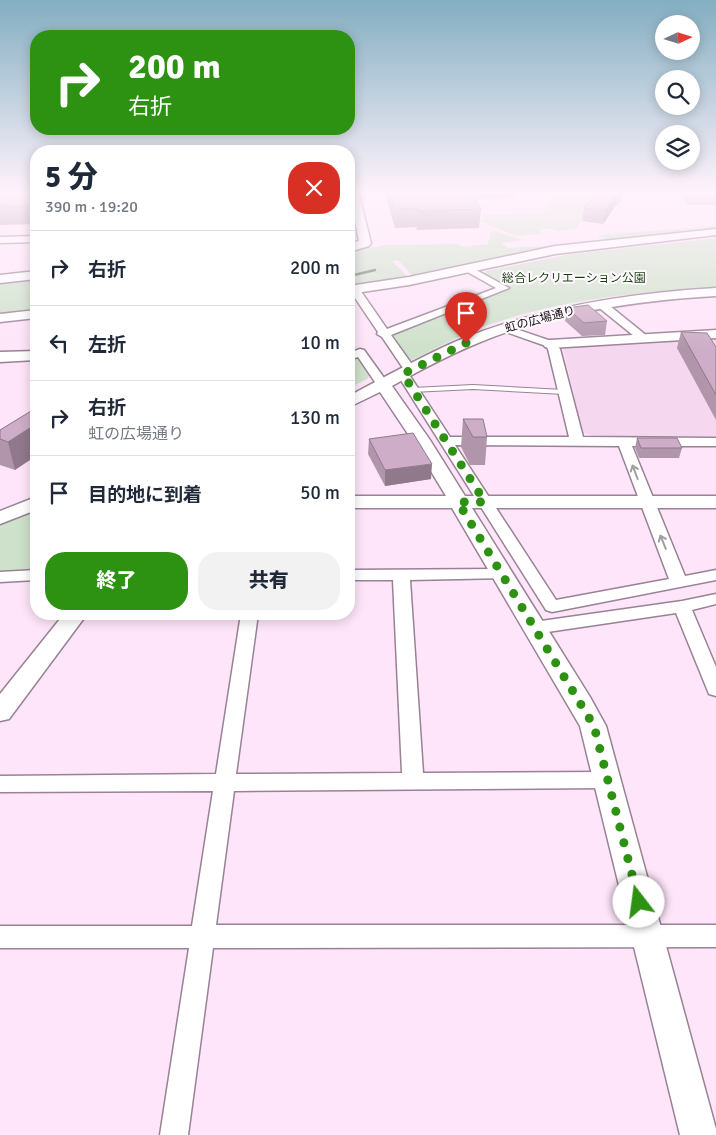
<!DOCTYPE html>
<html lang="ja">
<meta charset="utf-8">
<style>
body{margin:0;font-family:Signika,"Noto Sans JP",sans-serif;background:#f2f2f3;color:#1f2937;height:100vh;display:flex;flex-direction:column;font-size:19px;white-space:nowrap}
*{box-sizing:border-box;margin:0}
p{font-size:16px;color:#747a83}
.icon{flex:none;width:28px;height:28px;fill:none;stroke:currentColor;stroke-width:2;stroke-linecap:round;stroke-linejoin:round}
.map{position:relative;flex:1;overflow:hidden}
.panel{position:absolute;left:30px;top:145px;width:325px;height:475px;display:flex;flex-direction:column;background:#fff;border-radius:20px;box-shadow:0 2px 12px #0003}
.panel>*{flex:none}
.hud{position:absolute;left:30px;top:30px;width:325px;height:105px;border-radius:20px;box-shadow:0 2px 12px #0003;background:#2d9112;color:#fff;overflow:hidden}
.needle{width:32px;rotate:86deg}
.buttons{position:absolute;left:655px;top:15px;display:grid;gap:10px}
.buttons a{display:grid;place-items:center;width:45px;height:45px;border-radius:50%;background:#fff;box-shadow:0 2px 12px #0003;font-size:25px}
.pin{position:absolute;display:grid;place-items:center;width:42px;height:42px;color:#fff;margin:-51px -21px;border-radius:50% 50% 50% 0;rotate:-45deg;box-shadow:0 0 5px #0007}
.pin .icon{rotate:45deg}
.me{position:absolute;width:55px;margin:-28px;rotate:345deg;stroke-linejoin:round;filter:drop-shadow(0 0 4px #0008)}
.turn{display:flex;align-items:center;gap:18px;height:105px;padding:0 15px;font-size:22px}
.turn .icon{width:65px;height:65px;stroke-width:2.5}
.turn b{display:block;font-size:35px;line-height:42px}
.round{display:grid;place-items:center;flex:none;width:52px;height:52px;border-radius:20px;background:#f2f2f3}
.headline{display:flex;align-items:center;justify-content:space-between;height:85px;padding:0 15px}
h1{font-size:30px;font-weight:800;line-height:38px}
.button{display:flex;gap:10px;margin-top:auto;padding:10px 15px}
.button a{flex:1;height:58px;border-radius:20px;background:#2d9112;color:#fff;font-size:20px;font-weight:800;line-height:58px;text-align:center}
.button a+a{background:#f2f2f3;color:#1f2937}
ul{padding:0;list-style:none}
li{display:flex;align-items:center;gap:15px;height:75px;padding:0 15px;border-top:1px solid #e0e1e3}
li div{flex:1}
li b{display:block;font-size:19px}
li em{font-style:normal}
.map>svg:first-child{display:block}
.built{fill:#f5d7f0}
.green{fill:#cee1ca}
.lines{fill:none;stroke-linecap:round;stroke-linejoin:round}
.stream{stroke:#687764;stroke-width:2.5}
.service-casing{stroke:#988293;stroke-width:2}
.minor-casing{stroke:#988293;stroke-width:3}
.tertiary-casing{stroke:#988293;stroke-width:3}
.service{fill:#fff;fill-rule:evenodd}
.minor{fill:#fff;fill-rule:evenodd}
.tertiary{fill:#fff;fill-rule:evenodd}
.wall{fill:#b095ab}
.shaded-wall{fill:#90798b}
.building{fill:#cdadc7;stroke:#90798b}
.oneway{stroke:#a19ea1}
.route{stroke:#2d9112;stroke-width:9;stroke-dasharray:0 16.2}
.labels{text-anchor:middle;stroke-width:4;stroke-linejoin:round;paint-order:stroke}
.far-park-label{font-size:12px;fill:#193d12;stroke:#fef9fd}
.far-street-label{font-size:12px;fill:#150d14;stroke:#fef9fd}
</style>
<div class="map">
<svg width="716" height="1135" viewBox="0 0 716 1135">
<rect width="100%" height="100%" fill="#fee5f9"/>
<!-- built -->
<path class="built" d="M716 337V436H593L583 433 563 349 568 347Z"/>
<!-- green -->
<path class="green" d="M555 191H592L586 201 592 202 576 229 556 231 554 229H539L542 234 516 236 478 220 484 219 482 215 543 214Z
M716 226V229L608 241 598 235Z
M495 231 523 240 501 243 508 248 544 246 546 247 412 275 398 260 392 261 408 277 375 284 349 286V250L379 247 383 245 457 244 464 247 488 244 491 232Z
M716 238V287C641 292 565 299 494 323 465 332 438 348 410 361H408L384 335 508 289 485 274 486 271 572 254Z
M36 277V310L0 314V281Z
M349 337 370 375 367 379 349 388Z
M36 504V569L0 572V521Z"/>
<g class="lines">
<!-- stream -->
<path class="stream" d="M354 275 375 270"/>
<!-- service casing -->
<g class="service-casing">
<path id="service" d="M473 385 564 390 567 392 564 394 473 389 412 392 409 390 412 388Z"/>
</g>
<!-- minor casing -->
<g class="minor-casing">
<path id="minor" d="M36 236V242L0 243V237Z
M467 265 509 288 391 335 416 370 414 373H408L450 437H569L548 349 546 346 500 330 498 328 504 325 554 342 560 349 583 437 716 438V446H632L685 576 716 570V580L552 612 546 610 397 374 399 371H405L382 337 377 334 378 332 349 289 350 287H358L387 329 496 288 464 270 462 268ZM455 445 619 446 669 579 556 600Z
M601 301 605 302 647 336 649 338 647 340H639L597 306 596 304Z
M360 349 364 350 387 382 389 385 387 388H379L358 357 349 360V353Z
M501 569 507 570 509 574 507 578 410 580 423 773 607 772 614 774 617 780 614 786 607 788 234 791 216 925H716V947L213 948 188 1135H160L189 948H0V926H192L213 791 0 792V776L216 774 241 614H258L236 774 402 773 393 580H349V570Z
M36 570V580L0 582V572Z
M716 594V604L692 610 716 667V696L709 694 707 689 676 613 534 634 528 632 525 628 528 624 534 622 682 601Z"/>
</g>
<!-- tertiary casing -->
<g class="tertiary-casing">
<path id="tertiary" d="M349 191H358L371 243 369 246 349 252V244L359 241Z
M716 229V235L555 254 409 285 349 294V286L409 277 555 246Z
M36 271V279L0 283V275Z
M716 288V296C647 300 579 309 513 330 470 344 431 364 392 386L430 440 465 496H716V508H472L590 697 606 726 716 1129V1135H680L580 726 452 508H349V496H446L412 440 380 392 349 407V396C385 377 420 357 457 341 540 307 627 293 716 288Z
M36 310V318L0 322V314Z
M716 330V338L550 348 545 347 543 344 545 341 550 340Z
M36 351V360L0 362V352Z
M36 497V510L0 524V511Z
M64 614H87L9 719 0 721V694Z"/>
</g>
<!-- service -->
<use href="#service" class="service"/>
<!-- minor -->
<use href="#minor" class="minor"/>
<!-- tertiary -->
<use href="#tertiary" class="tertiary"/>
</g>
<!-- wall -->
<path class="wall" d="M0 191H36V224L0 225Z
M384 191H515L514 198 476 199 481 209 479 228 417 230 416 227 395 228Z
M599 191H625L618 205H616L603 224 582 221 584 208Z
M677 191H716V205H688Z
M567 308 607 321 605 335 582 336 565 321Z
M36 329V350L33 336Z
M681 332 716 347V420L677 348Z
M36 408 15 470 0 465V430Z
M463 419 487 437 485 465H470L461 447Z
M637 438 682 448 679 458H639L635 448Z
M369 439 431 479 385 486 368 454Z"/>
<!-- shaded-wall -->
<path class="shaded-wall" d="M621 191H625L618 205 620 192Z
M618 192 616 205 603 224 605 210Z
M36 424V456L15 470 8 442Z
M432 464 431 479 385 486V470Z"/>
<!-- building -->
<path class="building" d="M0 191H36V206H0Z
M389 191H471L481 209 418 211 417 208 395 209Z
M595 191 599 192V191H621L620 192H618L605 210 584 208Z
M689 191H716V193H691Z
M588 305 607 321 584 323 567 308Z
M36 329V339H35L33 336Z
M681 332 707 333 716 347V395Z
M36 408V424L8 442 0 439V430Z
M463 419H483L487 437H473Z
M413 433 432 464 385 470 369 439Z
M637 438H677L682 448H641Z"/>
<!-- one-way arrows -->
<defs><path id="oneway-shaft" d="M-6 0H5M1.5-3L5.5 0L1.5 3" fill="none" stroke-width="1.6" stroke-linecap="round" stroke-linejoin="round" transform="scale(1.25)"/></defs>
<g class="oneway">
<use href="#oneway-shaft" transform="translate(635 472) rotate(-111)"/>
<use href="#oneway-shaft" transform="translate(663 542) rotate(-112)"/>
</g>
<!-- sky -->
<linearGradient id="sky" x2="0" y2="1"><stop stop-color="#83aec1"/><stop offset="0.55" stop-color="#fff3fc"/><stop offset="1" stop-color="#fff3fc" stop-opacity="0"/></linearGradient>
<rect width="716" height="350" fill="url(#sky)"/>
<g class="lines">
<!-- route -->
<path class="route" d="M466 343 403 374 485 502H458L594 726 639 902"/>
</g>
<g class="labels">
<!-- far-park labels -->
<g class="far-park-label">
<text x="574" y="282">総合レクリエーション公園</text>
</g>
<!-- far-street labels -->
<g class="far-street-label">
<text transform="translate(540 319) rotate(-15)" y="4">虹の広場通り</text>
</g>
</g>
</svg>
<div class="buttons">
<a><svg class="needle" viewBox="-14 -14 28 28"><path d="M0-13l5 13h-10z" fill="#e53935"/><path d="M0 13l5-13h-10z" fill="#747a83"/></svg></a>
<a><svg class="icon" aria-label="search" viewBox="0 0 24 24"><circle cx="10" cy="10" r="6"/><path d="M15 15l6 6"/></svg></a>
<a><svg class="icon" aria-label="layers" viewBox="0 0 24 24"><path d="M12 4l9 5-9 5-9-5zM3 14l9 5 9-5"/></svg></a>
</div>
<div class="pin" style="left:466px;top:343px;background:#d93025"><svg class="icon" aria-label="arrive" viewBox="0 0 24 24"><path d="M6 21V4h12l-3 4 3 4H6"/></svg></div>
<svg class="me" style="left:639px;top:902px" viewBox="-20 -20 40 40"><circle r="19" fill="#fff"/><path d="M0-13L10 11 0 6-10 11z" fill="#2d9112"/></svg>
<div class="hud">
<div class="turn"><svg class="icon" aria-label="right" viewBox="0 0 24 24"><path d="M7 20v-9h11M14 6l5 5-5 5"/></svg><div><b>200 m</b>右折</div></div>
</div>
<section class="panel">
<div class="headline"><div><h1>5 分</h1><p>390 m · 19:20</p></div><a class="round" style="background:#d93025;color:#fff"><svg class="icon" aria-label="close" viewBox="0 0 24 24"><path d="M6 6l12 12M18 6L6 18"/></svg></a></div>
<ul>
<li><svg class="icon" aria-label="right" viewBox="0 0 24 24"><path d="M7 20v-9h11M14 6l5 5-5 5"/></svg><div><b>右折</b></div><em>200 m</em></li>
<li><svg class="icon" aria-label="left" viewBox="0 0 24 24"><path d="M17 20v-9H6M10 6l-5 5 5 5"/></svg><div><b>左折</b></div><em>10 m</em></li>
<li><svg class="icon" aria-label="right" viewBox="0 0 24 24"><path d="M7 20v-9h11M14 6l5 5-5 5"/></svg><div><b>右折</b><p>虹の広場通り</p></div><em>130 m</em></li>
<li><svg class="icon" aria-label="arrive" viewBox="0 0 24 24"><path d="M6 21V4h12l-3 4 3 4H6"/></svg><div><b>目的地に到着</b></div><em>50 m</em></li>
</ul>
<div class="button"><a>終了</a><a>共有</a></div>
</section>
</div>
